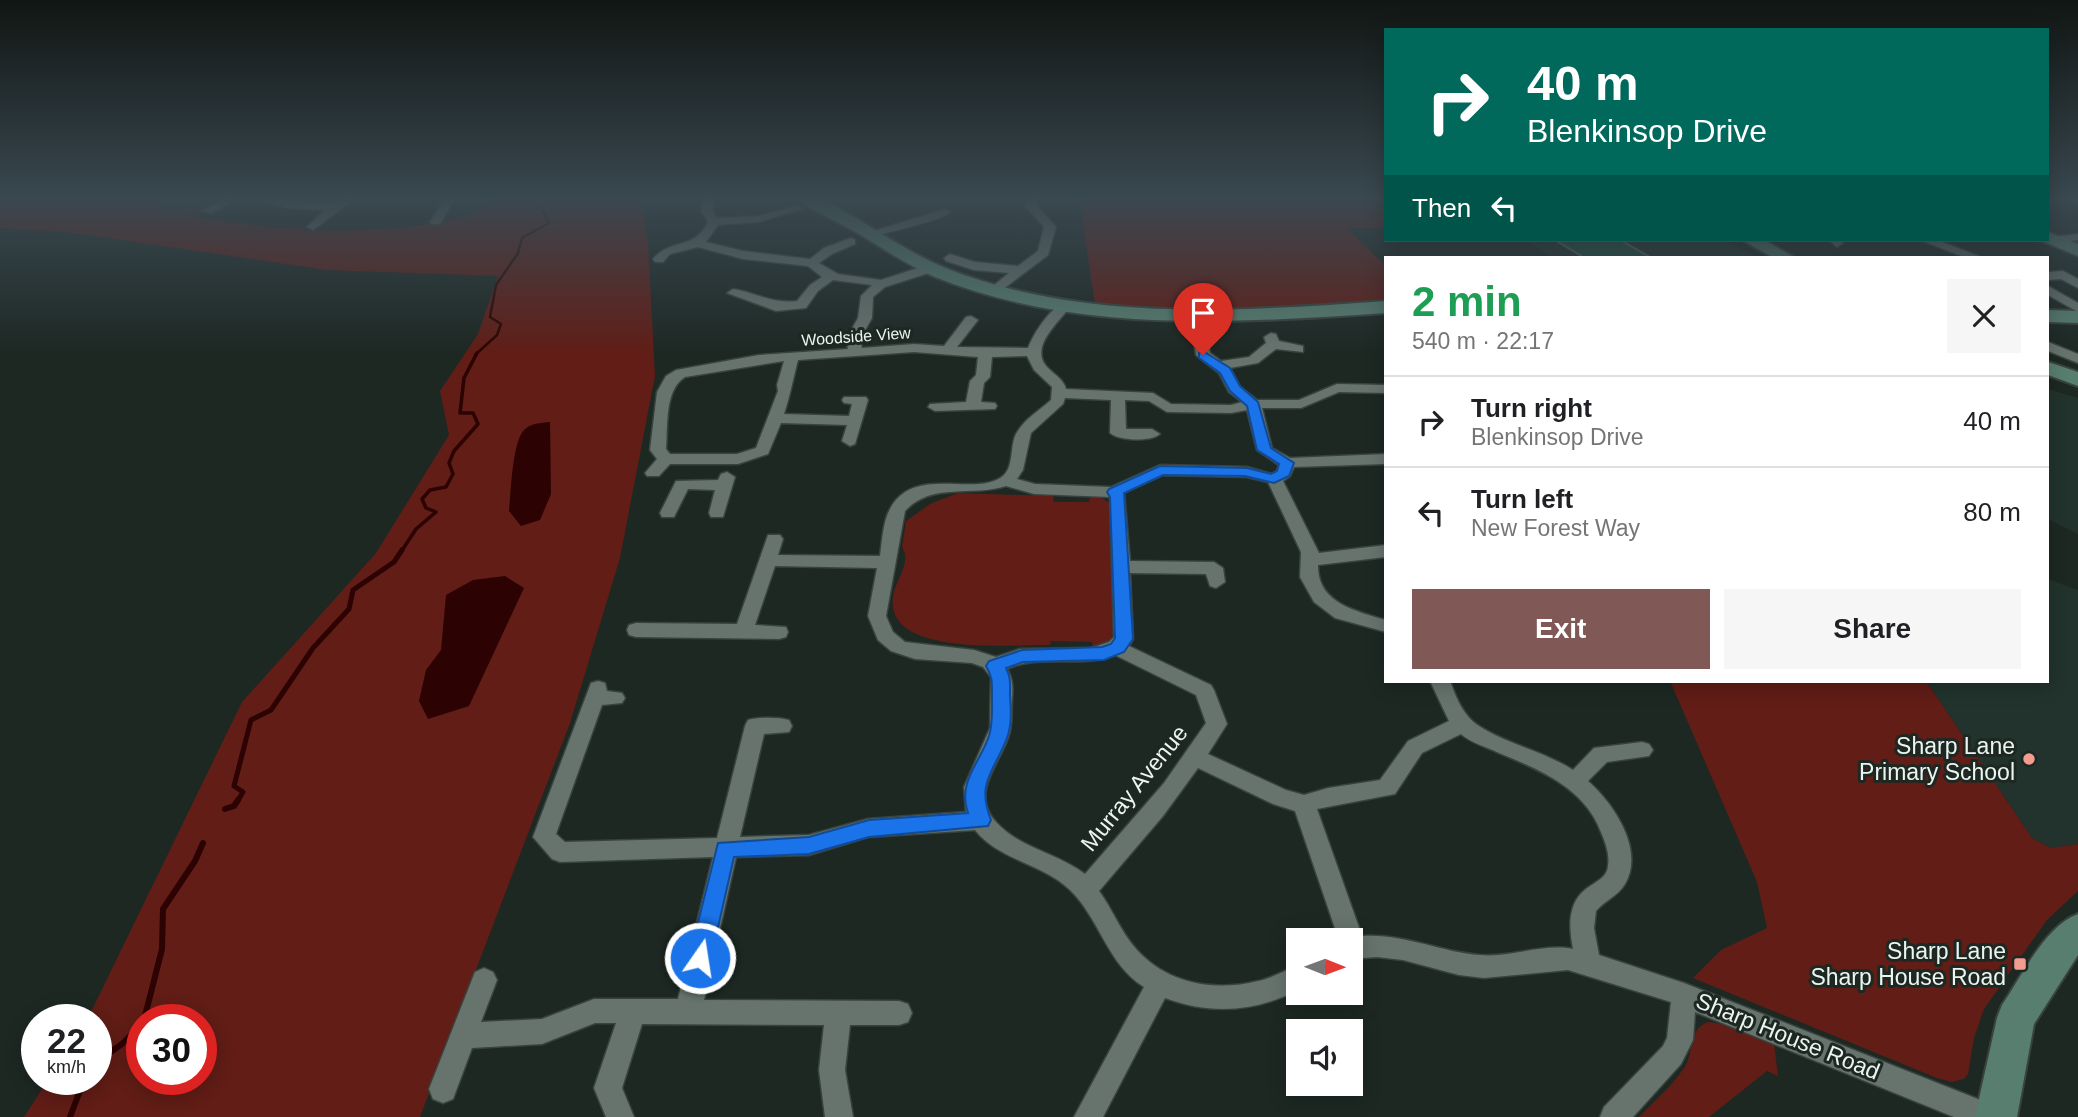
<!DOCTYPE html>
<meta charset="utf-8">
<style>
body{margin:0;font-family:Arial,sans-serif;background:#f6f6f6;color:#202124;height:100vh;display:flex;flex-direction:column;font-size:26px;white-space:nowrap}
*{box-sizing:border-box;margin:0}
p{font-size:23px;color:#757577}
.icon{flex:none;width:38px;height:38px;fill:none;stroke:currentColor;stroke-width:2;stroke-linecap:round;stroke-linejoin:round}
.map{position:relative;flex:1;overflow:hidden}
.side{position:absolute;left:1384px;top:256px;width:665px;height:427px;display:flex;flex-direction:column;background:#fff;border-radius:0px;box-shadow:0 4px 18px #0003}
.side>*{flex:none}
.hud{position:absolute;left:1384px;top:28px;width:665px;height:214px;border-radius:0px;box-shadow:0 4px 18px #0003;background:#00695c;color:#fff;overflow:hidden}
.needle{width:46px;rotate:91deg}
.tools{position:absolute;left:1286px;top:928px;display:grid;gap:14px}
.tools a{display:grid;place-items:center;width:77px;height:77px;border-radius:0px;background:#fff;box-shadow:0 4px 18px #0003;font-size:35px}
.speed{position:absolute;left:21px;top:1004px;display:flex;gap:14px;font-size:35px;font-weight:700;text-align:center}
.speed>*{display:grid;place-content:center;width:91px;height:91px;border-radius:50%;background:#fff;box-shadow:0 4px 18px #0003;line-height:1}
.speed small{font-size:18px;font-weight:400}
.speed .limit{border:10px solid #d22;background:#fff;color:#111}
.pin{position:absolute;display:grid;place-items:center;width:60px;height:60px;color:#fff;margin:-72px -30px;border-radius:50% 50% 50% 0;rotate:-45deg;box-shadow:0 0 7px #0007}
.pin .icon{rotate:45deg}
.me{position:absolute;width:77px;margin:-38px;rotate:13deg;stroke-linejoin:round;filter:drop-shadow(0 0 5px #0008)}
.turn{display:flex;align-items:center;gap:24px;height:147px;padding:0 28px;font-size:32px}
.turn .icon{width:91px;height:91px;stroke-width:2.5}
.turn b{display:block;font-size:49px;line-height:60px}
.then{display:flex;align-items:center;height:66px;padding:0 28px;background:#0003;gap:14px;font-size:26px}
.round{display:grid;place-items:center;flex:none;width:74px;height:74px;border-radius:0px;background:#f6f6f6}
.overview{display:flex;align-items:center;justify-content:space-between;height:119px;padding:0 28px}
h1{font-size:42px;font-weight:700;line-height:52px;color:#1e9e55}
.button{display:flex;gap:14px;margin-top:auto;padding:14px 28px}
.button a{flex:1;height:80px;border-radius:0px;background:#805855;color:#fff;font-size:28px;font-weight:700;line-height:80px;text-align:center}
.button a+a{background:#f6f6f6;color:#202124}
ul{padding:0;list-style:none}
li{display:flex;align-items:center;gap:21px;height:91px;padding:0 28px;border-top:2px solid #e0e0e0}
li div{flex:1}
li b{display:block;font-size:26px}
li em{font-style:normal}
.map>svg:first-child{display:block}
.built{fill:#21332c}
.green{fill:#611d16;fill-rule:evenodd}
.water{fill:#2c0302}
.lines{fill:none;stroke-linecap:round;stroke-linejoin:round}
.stream-far3{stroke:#2c0302;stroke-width:2.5}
.stream-far2{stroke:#2c0302;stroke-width:3.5}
.stream-far1{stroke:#2c0302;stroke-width:5}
.stream{stroke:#2c0302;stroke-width:6}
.building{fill:#1c5541;stroke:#66736d;stroke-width:2}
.street-casing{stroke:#39433e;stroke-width:3}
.secondary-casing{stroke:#39433e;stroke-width:4}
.street{fill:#67746e;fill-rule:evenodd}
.secondary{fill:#587e70;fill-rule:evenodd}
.route{fill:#1a73e8;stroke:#114b97;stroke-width:2}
.poi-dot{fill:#f59c90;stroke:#1d2823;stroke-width:2.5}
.labels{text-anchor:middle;stroke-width:6;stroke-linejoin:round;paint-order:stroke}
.far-street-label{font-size:16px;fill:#ecf4f0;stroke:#1d2823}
.near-poi-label{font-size:23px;fill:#ecf4f0;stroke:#1d2823;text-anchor:end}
.near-street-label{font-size:23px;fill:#ecf4f0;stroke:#1d2823}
</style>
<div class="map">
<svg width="2078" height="1117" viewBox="0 0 2078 1117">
<rect width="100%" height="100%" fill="#1d2823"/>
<!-- built -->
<path class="built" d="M1527 240H1723L1757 257H1551Z
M2048 389 2078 398V534L2048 519Z
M2048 579 2078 590V844L2051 848 2032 838 1926 681H2048Z"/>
<!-- green -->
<path class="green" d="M0 198H129L158 203 163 210 206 207 192 215 201 218 276 228 305 227 302 231C346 230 466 233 494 198H640L648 242 655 376 620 558 570 723 420 1117H24L48 1080H96V1020H87L242 702 376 553 449 435 440 391 478 334 498 276 327 270 67 232 0 228ZM142 1020H201V1080H142Z
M1079 198H1386V228H1347L1386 266V302C1288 308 1192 314 1095 304Z
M958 493 1053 496 1054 502H1089L1090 495H1097L1113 505 1117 637 1101 650H1093L1092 642 1051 641 1050 645C1013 644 884 658 893 596 896 579 912 562 902 547L906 521 930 504Z
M1670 681H1926L2032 838 2051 848 2078 844V891L2047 920 1984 1009 1974 1038 1968 1074 1964 1079 1951 1082 1937 1078 1693 978 1721 950 1767 928 1757 882Z
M1708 1022 1730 1025 1774 1043 1778 1076 1767 1071 1709 1117H1639C1654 1101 1672 1086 1684 1068 1695 1052 1687 1030 1708 1022Z"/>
<!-- water -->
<path class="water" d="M550 422 551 494 540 520 521 526 509 511C511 493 512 443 524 430 531 423 540 423 550 422Z
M505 576 524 588 469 706 428 719 419 701 426 670 441 650 446 595 473 580Z"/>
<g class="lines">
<!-- stream-far3 -->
<path class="stream-far3" d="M475 355 497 335 501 324 490 317 496 285 518 253 522 238 549 223 540 206"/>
<!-- stream-far2 -->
<path class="stream-far2" d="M401 552 416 529 436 512 426 508 422 499 430 490 446 487 453 474 449 463 454 451 478 424 473 413H460L464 378 477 353"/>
<!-- stream-far1 -->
<path class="stream-far1" d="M237 802 243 792 234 786 251 720 271 710 313 648 349 609 353 590 394 562 402 550"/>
<!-- stream -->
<path class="stream" d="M225 809 234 806 238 800
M144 1020 162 949 163 909 195 861 203 843
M96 1062 122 1044 142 1024
M70 1117 84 1080"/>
</g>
<!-- building -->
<path class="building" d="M1555 240H1620L1650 257H1583Z"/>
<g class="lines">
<!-- street casing -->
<g class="street-casing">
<path id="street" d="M226 198H239L212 213 202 211Z
M253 198 333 204 344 198H356L313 230 307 227 325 210 287 208Z
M445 198H455L440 224H432L430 222Z
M704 198H714L713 211 717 218 758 216 796 206 802 209 758 222 718 225 706 242 743 251 810 259 824 248 851 238 855 240V244L832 254 819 263 838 274 881 280 927 265H935V271L885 287 873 297 872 318 860 339 862 348 914 344 944 346 966 317 971 316 978 320 957 347 1028 348C1034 333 1049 309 1064 303L1070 307C1058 323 1028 348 1048 368 1055 375 1064 380 1066 389L1153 393 1171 404 1231 405 1242 402 1229 392 1219 373 1196 355 1190 318 1197 314 1204 318 1210 353 1221 361 1249 357 1266 343 1264 337 1271 333 1276 334 1279 341 1303 346V352L1276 349 1258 363 1230 368 1240 387 1257 400H1299L1337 384 1386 385V393L1339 392 1301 408H1262L1272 448 1290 458 1386 454V464L1294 467 1290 476 1283 481 1319 553 1386 545V557L1318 565C1317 603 1356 611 1386 620V632L1335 618 1314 602 1300 577 1301 552 1268 482 1247 477 1163 475 1124 493 1130 561 1214 562 1223 568 1225 582 1216 588 1210 586 1206 574 1130 573 1133 639 1129 646 1211 685 1214 690 1227 724 1208 754 1286 790 1304 795 1328 788 1380 780 1408 741 1449 721 1430 681H1450C1456 697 1463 716 1479 726 1506 744 1544 751 1573 770L1594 748 1642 742 1649 744 1653 750 1649 756 1607 762 1588 781C1614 804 1645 850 1625 884 1618 896 1604 901 1596 911L1594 928 1599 955 1684 983 1988 1103 1998 1107 2002 1117H1954L1695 1012 1693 1040 1681 1064 1633 1117H1600L1604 1107 1663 1046 1667 1038 1671 1002 1568 970 1484 978 1459 975 1403 960 1377 957 1351 959V940H1339L1295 811 1273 804 1198 768 1163 816 1099 891C1113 910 1121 933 1137 950 1168 984 1215 992 1258 981 1272 978 1284 971 1298 965V990C1255 1012 1211 1015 1165 998L1103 1117H1074L1144 987C1107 964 1100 919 1070 890 1042 863 1000 861 975 830L868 837 809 855 736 857 704 1000 899 1001 908 1004 912 1013 908 1022 899 1025H850L845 1070 853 1117H825L819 1070 824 1025 642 1024 622 1088 634 1117H606L594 1088 616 1023H595L542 1044 472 1048 453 1099 443 1103 433 1099 429 1089 475 972 484 968 493 972 497 980 481 1022 542 1019 594 999H678L713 857 560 862 552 859 533 837 591 683 598 681 605 683 607 691 622 693 625 698 622 703 602 705 556 834 565 842 717 838 745 726 748 720C760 717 777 717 789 720L792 726 789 732 764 734 740 837 809 835 868 819 966 812 964 787 990 728 991 677 983 667 972 663 915 659 891 651 878 640 868 616 877 568 775 566 755 625 786 627 788 632 786 637 779 639 636 637 629 635 627 630 629 625 636 623 737 624 768 535H780L783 539 778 555 880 556C882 542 883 521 890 509 914 463 978 499 1004 475 1014 465 1010 445 1016 434 1024 419 1039 411 1051 400L1052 387 1034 370 1027 356 992 357 990 377 984 383 981 402 995 403 997 406 995 409 935 411 928 407 930 404 966 402 970 381 976 375 978 357 914 352 798 360C793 379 790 396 784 414L849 416 852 404 844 403 842 400 844 397H866L868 400 855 444 850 446 842 441 847 425 781 423 768 454 738 464H670L659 476H647L645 473 657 459 650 450 657 392 666 376 676 370 759 355 848 349 846 339 858 318 861 296 872 285 833 280 818 291 806 308 776 311 727 293 733 289C758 293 771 304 797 301L810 285 822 277 808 266 743 259 698 247 670 254 663 262H655L653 259C670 238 694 251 708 222L701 211ZM784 361 777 385 778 391 756 448 737 454H670L666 449C668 427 664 390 685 377ZM1065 398 1111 400 1110 433C1119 441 1151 442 1160 434L1152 429H1126L1125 400 1149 401 1167 412 1231 413 1247 410 1257 450 1279 465 1277 471 1272 474 1247 467 1160 465 1111 487 1035 484 1017 479 1023 470 1031 433 1063 404ZM1006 486 1034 494 1110 497 1114 637 1109 642 1091 648 1020 649 996 657 974 650 905 642 893 632 886 616 905 511C931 482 972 497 1006 486ZM1115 655 1196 695 1206 723 1164 783 1085 874C1058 853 1019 848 996 822 970 794 998 766 1008 738 1013 725 1011 713 1012 700 1013 688 1013 679 1007 669 1040 653 1080 669 1115 655ZM1461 734C1471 743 1487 747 1499 753 1538 769 1584 788 1600 830 1605 841 1610 854 1608 866 1607 878 1595 882 1586 889 1567 903 1569 928 1573 949 1542 943 1511 958 1480 955 1440 952 1403 933 1362 936L1317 809 1395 794 1422 753Z
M1028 198H1038L1037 206 1056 227 1048 255 998 293H990L988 290 1009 273 974 270 946 261 944 258 950 254 975 262 1018 266 1038 251 1044 227 1025 206Z
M2066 198H2078V204L2067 200Z
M945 209 951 212C942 220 890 232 874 236L868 233Z
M2078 234V240L2053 243 2047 240 2053 237Z
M1829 240H1841L1843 243 1837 247Z
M1920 240H1937L1981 257H1964Z
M2063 271 2078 279V288L2061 279 2048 280V272Z
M2048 286 2078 303V312L2048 295Z
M2048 342 2078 354V363L2048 351Z
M727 472 735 477 723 517H711L709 513 715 490 688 489 674 517H662L660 513 676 481 718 480 721 474Z"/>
</g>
<!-- secondary casing -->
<g class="secondary-casing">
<path id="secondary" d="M797 198H818L827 202C868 223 905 252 948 269 1086 323 1241 311 1386 301V313C1236 323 1077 334 935 277 907 265 882 248 856 232 842 224 806 208 797 198Z
M2048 232 2078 244V256L2042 241 2048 240Z
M1742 240H1764L1794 257H1772Z
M2048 310 2078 311V323L2048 322Z
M2048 362 2078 372V386L2048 375Z
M2078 914V955L2034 1024 2017 1117H1975L1997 1018 2002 1005C2022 976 2045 926 2078 914Z"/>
</g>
<!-- street -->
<use href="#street" class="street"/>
<!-- secondary -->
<use href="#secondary" class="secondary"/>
</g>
<!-- sky -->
<linearGradient id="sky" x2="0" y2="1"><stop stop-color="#101613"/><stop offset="0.56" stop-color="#3a4850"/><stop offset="1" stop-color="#3a4850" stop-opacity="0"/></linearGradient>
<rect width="2078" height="354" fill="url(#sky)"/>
<!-- route -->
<path class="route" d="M1203 351 1230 368 1240 386 1258 402 1271 448 1294 463 1289 476 1274 483 1245 476 1163 475 1124 493 1133 639 1124 652 1104 660 1023 662 1006 668C1011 677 1010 685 1010 695 1011 709 1012 725 1007 738 994 772 976 782 991 820L988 826 869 837 809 854 734 857 711 958 708 966 700 969 692 966 689 958 718 843 809 837 869 820 968 813C957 782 980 763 989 736 993 723 992 710 992 697 992 684 993 677 986 666L989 661 1022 650 1102 647 1111 644 1115 638 1110 497 1107 492 1109 489 1160 466 1247 468 1271 474 1277 471 1279 464 1257 450 1247 406 1230 391 1220 373 1199 358V353Z"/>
<!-- markers -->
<g class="poi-dot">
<circle cx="2029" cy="759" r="7"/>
<rect x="2013" y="957" width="14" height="14" rx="3.5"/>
</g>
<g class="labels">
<!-- far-street labels -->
<g class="far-street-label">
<text transform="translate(856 336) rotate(-4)" y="6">Woodside View</text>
</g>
<!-- near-poi labels -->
<g class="near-poi-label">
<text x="2015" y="754">Sharp Lane<tspan x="2015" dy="26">Primary School</tspan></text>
<text x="2006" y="959">Sharp Lane<tspan x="2006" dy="26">Sharp House Road</tspan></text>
</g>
<!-- near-street labels -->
<g class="near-street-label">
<text transform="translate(1134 788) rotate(-51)" y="8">Murray Avenue</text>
<text transform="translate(1788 1036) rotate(22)" y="8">Sharp House Road</text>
</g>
</g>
</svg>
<div class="tools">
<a><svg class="needle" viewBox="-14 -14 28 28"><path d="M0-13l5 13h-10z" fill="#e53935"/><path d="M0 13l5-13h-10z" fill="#757577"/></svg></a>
<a><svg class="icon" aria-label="sound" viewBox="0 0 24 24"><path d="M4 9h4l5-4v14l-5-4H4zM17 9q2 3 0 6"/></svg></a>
</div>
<div class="speed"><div>22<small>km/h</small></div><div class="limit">30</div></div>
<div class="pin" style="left:1203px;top:355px;background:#d93025"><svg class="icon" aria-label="arrive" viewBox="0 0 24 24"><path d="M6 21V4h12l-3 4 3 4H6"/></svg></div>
<svg class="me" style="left:700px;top:958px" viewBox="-20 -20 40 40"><circle r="17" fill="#1a73e8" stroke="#fff" stroke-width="3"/><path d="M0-11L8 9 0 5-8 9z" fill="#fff"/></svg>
<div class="hud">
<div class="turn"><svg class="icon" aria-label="right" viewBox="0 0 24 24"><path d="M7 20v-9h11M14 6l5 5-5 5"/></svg><div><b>40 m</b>Blenkinsop Drive</div></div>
<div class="then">Then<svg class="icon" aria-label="left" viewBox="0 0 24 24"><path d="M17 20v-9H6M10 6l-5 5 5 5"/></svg></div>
</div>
<section class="side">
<div class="overview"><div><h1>2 min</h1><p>540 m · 22:17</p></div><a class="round"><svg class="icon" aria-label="close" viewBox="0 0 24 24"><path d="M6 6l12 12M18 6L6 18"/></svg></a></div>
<ul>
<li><svg class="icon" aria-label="right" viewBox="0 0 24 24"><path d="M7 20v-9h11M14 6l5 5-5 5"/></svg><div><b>Turn right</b><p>Blenkinsop Drive</p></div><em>40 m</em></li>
<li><svg class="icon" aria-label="left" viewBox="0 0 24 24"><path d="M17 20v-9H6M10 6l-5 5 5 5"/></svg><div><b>Turn left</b><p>New Forest Way</p></div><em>80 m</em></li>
</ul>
<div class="button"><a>Exit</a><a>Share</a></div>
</section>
</div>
